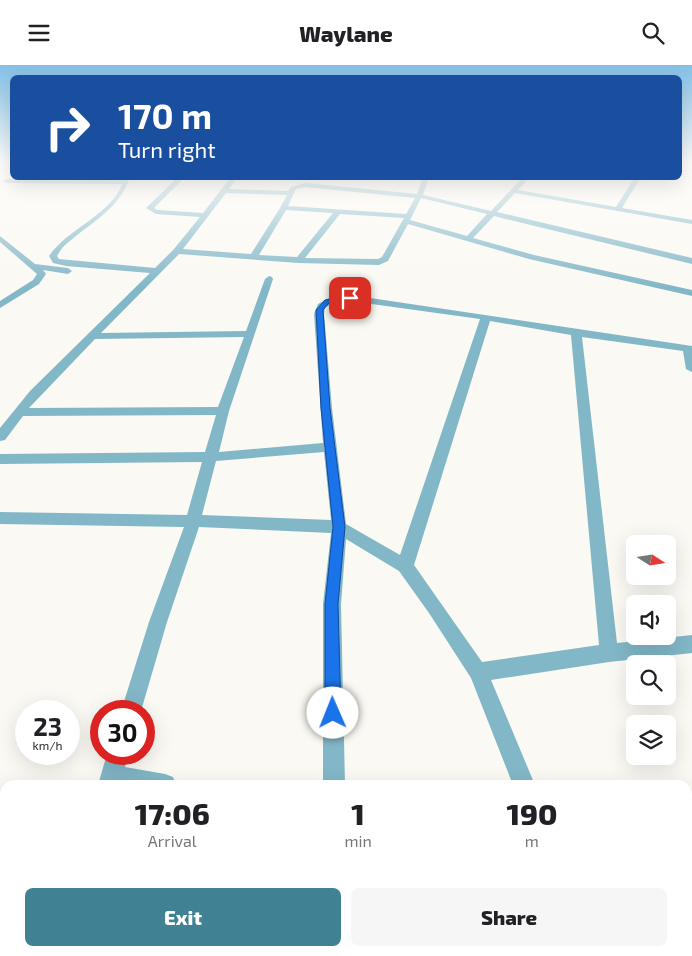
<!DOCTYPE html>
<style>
body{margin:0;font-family:"Exo 2",sans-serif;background:#f6f6f6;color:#202124;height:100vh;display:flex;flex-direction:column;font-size:19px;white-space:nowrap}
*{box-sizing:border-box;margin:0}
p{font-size:16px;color:#757577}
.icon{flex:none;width:28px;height:28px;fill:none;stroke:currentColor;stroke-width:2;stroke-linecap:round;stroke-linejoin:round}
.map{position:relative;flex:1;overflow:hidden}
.panel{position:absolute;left:0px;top:715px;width:692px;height:176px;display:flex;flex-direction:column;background:#fff;border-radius:15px 15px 0 0;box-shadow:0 5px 20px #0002}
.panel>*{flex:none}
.guide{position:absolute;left:10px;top:10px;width:672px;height:105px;border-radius:8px;box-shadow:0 5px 20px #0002;background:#1a4fa0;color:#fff;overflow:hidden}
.needle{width:32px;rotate:102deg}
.tools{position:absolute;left:626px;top:470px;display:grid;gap:10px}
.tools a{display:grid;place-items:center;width:50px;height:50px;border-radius:8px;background:#fff;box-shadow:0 5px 20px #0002;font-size:25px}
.speed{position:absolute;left:15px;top:635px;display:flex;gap:10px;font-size:25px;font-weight:700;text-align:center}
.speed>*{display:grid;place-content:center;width:65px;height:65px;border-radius:50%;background:#fff;box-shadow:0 5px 20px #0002;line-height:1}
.speed small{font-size:12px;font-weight:400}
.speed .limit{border:8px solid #d22;background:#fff;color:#111}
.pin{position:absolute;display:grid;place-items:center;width:42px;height:42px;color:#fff;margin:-21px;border-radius:10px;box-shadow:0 2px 8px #0006}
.me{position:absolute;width:55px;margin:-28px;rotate:359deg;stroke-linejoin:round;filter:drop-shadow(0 0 4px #0008)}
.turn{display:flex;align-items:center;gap:18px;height:105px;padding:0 25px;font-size:22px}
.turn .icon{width:65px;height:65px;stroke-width:2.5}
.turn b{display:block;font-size:35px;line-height:42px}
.eta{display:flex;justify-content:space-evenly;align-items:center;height:85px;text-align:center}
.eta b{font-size:30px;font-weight:800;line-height:35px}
.action{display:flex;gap:10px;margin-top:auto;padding:10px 25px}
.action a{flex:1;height:58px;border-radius:8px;background:#408194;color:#fff;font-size:20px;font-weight:800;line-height:58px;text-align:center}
.action a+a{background:#f6f6f6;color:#202124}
header{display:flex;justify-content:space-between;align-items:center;height:65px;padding:0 25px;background:#fff;font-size:22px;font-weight:800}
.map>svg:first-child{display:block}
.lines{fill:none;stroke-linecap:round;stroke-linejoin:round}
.street{fill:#82b7c7;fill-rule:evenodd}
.route{fill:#1a73e8;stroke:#114b97}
</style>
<header><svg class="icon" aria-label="menu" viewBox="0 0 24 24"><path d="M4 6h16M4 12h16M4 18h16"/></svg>Waylane<svg class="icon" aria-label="search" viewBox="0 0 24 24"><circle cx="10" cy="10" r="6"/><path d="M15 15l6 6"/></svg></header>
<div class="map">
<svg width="692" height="891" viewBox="0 0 692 891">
<rect width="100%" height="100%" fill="#fbf9f3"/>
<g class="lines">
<!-- street -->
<path class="street" d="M124 112H130C120 145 86 160 62 183L57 191 59 194 155 203 174 184 200 152 156 149 146 143 178 112H185L154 143 158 145 203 148 231 112H238L229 124 288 126 291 122 305 118 417 129 423 112H429L423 130 491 146 523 112H530L518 125 616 142 635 112H641L622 143 692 155V159L515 128 497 147 692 193V199L494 151 473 173 534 190 692 225V231L529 194 408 159 388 196 379 200 299 198 179 189 101 268 246 266 265 214 269 211 272 212 273 214 229 346 219 387 323 378 314 249 318 239 329 233 350 230 692 281V307L686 304 683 286 582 272 617 578 692 570V588L609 597 491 615 535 720H513L471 613 429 548 399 506 346 474 341 539 345 720H323V539L331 468 199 462 167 557 141 646H121L149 557 184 462 0 459V447L187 450 202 397 0 399V389L205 387 216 350 23 351 5 375 0 376V363L30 326 150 208 66 201 53 198 49 191C67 164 112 149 122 119L6 118 3 116 6 114 123 115ZM305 122 415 133 406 149 288 141 296 124ZM226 128 287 130 280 143 251 189 183 184ZM421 133 487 149 467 171 410 155ZM286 145 333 148 297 192 259 190ZM340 149 404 153 382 192 378 194 305 193ZM350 236 480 254 400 490 346 459 332 343 324 249 325 242 334 238ZM490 256 571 270 599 580 482 597 414 500ZM244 272 218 342 29 343 95 274ZM324 387 331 455 202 450 216 396Z
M0 171 35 199 68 203 72 206 68 209 43 205 46 209 39 219 0 243V236L33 215 37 209 0 177Z
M107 689H129L125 702 165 709 173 712 176 720H98Z
M692 790V814L688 815V791Z
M44 886H70L68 891H42Z
M329 886H355V891H329Z
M562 886H588L589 891H563Z"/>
</g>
<!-- sky -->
<linearGradient id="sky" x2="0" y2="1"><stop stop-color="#84c0e7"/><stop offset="0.44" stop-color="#fdfcfa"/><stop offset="1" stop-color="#fdfcfa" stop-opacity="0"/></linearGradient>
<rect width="692" height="223" fill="url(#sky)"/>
<!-- route -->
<path class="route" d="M350 231 352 232V235L329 238 323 245 330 343 345 462 338 539 341 648 339 653 333 655 328 653 325 648V539L333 462 321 343 316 245 325 235Z"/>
</svg>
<div class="tools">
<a><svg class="needle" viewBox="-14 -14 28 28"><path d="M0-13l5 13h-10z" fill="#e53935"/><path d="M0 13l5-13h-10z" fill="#757577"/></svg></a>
<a><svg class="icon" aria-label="sound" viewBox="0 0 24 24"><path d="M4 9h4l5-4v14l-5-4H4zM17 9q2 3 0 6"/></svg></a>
<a><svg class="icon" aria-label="search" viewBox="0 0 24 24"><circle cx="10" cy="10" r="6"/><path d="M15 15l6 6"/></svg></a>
<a><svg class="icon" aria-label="layers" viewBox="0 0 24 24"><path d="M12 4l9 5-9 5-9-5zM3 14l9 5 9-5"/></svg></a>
</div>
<div class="speed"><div>23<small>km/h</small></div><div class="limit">30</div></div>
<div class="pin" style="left:350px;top:233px;background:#d93025"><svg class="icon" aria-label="arrive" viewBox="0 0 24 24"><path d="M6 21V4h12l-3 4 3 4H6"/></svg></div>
<svg class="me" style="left:333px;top:648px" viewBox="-20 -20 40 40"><circle r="19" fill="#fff"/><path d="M0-13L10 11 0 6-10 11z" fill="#1a73e8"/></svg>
<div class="guide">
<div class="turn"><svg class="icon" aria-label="right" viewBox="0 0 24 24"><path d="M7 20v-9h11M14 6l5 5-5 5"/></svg><div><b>170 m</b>Turn right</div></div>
</div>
<section class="panel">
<div class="eta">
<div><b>17:06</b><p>Arrival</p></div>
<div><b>1</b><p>min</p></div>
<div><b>190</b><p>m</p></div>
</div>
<div class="action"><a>Exit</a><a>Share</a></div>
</section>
</div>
